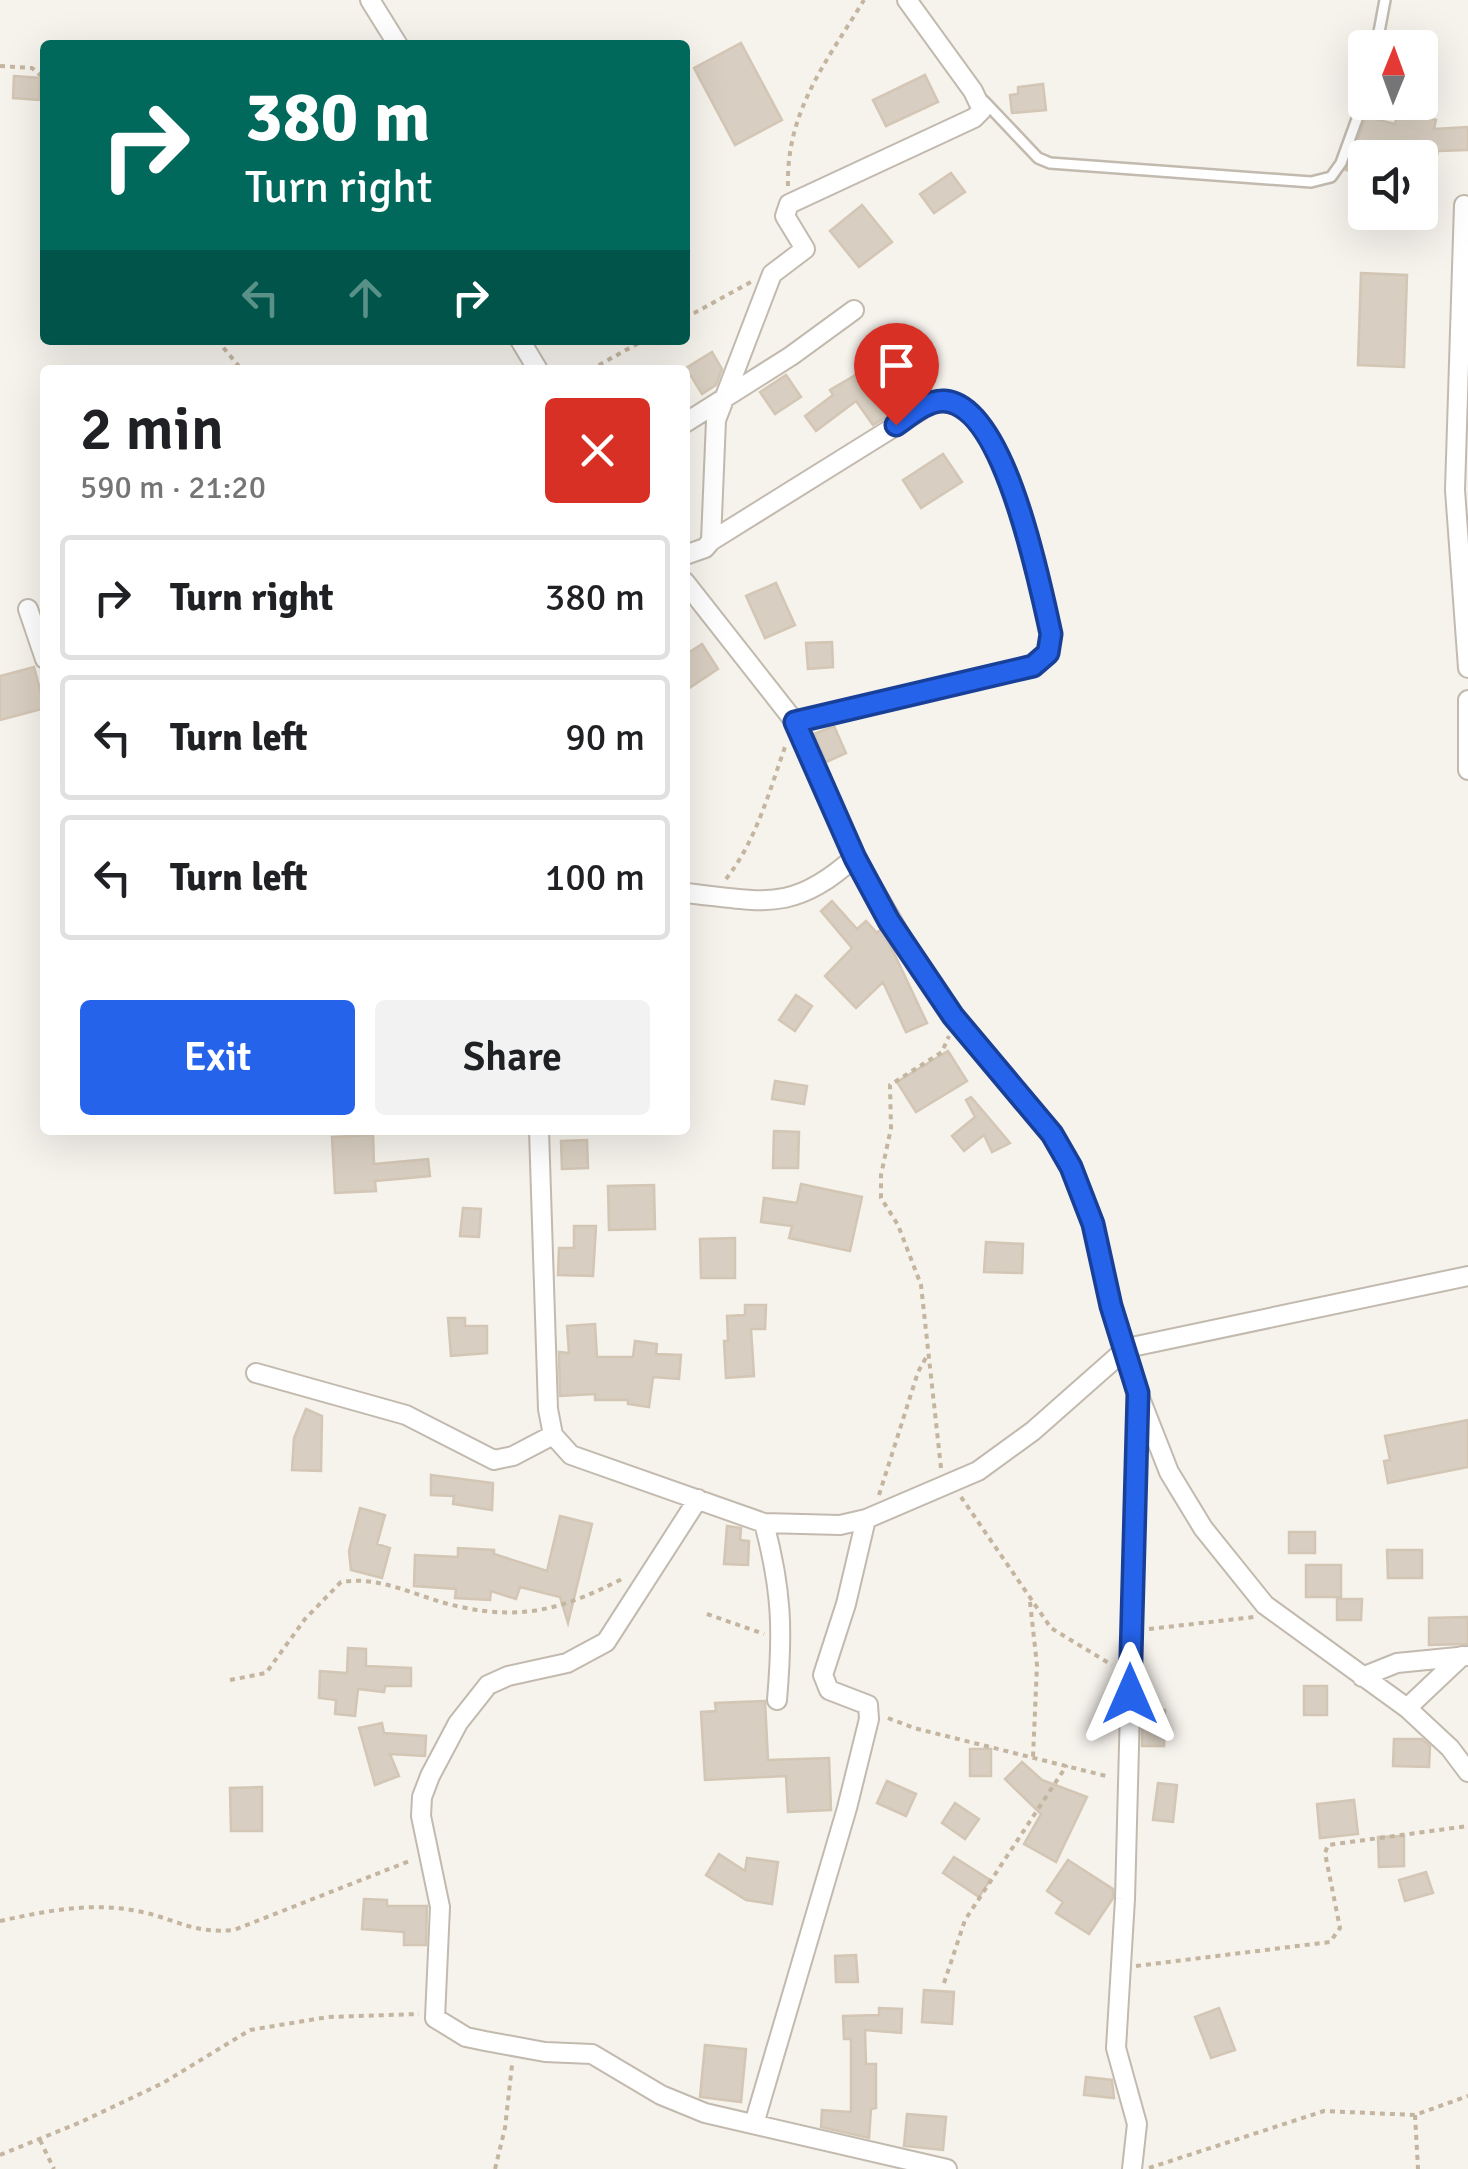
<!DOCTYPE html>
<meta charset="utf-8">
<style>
body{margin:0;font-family:Signika,sans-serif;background:#f2f2f2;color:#202124;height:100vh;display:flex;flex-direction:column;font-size:38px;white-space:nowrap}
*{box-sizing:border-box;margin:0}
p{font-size:32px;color:#757577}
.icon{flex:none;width:55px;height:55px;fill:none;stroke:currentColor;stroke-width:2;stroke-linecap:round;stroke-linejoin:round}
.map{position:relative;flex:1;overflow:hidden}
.details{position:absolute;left:40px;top:365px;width:650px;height:770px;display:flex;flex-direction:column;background:#fff;border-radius:10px;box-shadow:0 10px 40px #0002}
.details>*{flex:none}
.top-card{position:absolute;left:40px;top:40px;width:650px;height:305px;border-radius:10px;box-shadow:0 10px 40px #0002;background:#00695c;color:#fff;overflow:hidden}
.needle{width:65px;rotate:1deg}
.buttons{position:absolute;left:1348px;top:30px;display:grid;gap:20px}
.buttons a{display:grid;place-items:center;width:90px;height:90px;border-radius:10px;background:#fff;box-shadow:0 10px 40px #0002;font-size:50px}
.pin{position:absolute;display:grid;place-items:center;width:85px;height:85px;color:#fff;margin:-102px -42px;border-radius:50% 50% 50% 0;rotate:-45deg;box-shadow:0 0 10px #0007}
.pin .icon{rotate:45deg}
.me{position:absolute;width:110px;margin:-55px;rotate:0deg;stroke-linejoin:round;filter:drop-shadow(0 0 8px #0008)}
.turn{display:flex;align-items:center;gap:35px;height:210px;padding:0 40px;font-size:45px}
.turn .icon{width:130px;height:130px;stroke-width:2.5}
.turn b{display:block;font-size:70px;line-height:85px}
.lanes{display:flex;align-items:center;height:95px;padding:0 40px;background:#0003;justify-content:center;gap:50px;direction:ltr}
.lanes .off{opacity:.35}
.round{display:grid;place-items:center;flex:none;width:105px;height:105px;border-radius:10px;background:#f2f2f2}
.overview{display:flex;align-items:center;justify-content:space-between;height:170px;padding:0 40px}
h1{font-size:60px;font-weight:600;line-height:75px}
.primary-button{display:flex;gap:20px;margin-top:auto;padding:20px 40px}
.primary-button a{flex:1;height:115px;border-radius:10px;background:#2563eb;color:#fff;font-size:40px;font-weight:600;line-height:115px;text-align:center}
.primary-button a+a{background:#f2f2f2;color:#202124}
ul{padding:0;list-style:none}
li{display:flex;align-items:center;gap:30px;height:125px;margin:0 20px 15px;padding:0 20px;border:5px solid #e0e0e0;border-radius:10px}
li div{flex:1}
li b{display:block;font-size:38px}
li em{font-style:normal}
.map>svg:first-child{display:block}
.building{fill:#d8cec1;stroke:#d3c6b4;stroke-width:2.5}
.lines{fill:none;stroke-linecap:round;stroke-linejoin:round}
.lane-casing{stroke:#c2baae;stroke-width:14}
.street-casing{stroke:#c2baae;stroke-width:22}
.path{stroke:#c3b59f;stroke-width:4;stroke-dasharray:5 5;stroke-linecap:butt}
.lane{stroke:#fff;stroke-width:9}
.street{stroke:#fff;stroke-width:18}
.route-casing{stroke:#184099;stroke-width:25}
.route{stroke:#2563eb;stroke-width:18}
</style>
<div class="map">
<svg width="1468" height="2169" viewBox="0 0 1468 2169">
<rect width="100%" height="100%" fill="#f6f2ec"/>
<!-- building -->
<path class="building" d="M741 43 782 120 735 145 694 68Z
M925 75 938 102 886 126 873 100Z
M14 76 40 78 39 100 13 98Z
M1043 84 1046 110 1012 113 1010 95 1018 94V87Z
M1398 110 1436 120 1434 129 1468 127V150L1438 151 1437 155 1399 146 1396 158H1365V175L1346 170 1366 117 1395 124Z
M951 173 965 192 934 213 920 194Z
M862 205 892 242 859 267 830 231Z
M1361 273 1407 275 1404 367 1358 365Z
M712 352 722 369 716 385 702 394 686 368Z
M898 352 924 384 894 407 896 411 873 425 856 401 816 431 805 416 833 395 830 390 871 366 874 371Z
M786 375 801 397 775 414 760 392Z
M943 454 962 482 921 508 903 480Z
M776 583 795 625 765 638 746 596Z
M832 642 833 667 808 669 806 643Z
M702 644 718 669 685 691V655Z
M34 667 45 708 0 720V676Z
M834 726 846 753 826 762 814 734Z
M832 901 857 929 866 921 877 933 882 928 927 1023 906 1032 883 982 856 1008 825 976 852 948 821 911Z
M796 995 812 1006 795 1031 779 1020Z
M948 1051 967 1081 916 1112 897 1082Z
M775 1081 807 1086 804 1104 772 1099Z
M971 1097 983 1111 1010 1143 992 1152 984 1135 964 1151 952 1136 975 1117 966 1100Z
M774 1131 799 1132 798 1168H773Z
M373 1135 374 1164 428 1159 430 1176 375 1181 376 1191 335 1193 332 1137Z
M587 1140 588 1168 562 1169 561 1141Z
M801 1184 862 1197 850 1251 789 1238 792 1226 761 1222 764 1198 797 1203Z
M654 1185 655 1229 609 1230 608 1186Z
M463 1208 481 1209 479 1237 460 1236Z
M574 1226H596L593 1276 558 1275 559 1248H574Z
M735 1238V1278H701L700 1239Z
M986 1242 1023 1244 1022 1273 984 1272Z
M745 1305H766L765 1329H751L754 1376 726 1378 724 1341H728L727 1316 745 1315Z
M448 1318H465V1326H487V1353L451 1356Z
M595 1324 597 1357H633L635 1341 657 1344 656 1354 681 1355 679 1379 653 1377 649 1407 628 1404V1400H595V1394L560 1396 559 1352 569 1353 567 1326Z
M306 1409 322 1416 321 1471 292 1470 294 1438Z
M1468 1420V1467L1388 1483 1384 1461 1390 1460 1385 1436Z
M431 1475 493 1483 492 1510 453 1504 454 1496 431 1495Z
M360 1508 385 1515 377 1544 390 1548 382 1578 351 1570 349 1551Z
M560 1516 592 1524 568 1623 560 1597 520 1587 516 1599 491 1591 490 1600 455 1598 456 1589 414 1586 415 1555 458 1557V1548L494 1550V1554L547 1571Z
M727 1526 741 1528 740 1540 749 1541 748 1565 724 1564Z
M1289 1532H1315V1553H1289Z
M1387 1550H1422V1578H1388Z
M1306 1565H1341V1597H1306Z
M1337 1599H1362L1361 1620H1337Z
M1468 1617V1644L1429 1645V1618Z
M348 1648 366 1649V1666L411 1668V1686H385L384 1692 358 1689 355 1716 335 1714 336 1700 319 1698 320 1671 347 1673Z
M1304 1686H1327V1715H1304Z
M765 1701 768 1760 829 1758 831 1810 788 1812 786 1776 705 1780 701 1712 716 1711 715 1703Z
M1142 1710H1165L1164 1746H1142Z
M382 1723 384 1733 426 1736 425 1756 390 1754 399 1776 375 1785 359 1728Z
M1394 1739H1422L1430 1746 1429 1767 1393 1766Z
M970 1749H991V1776H970Z
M1022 1762 1042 1780 1087 1797 1056 1862 1024 1844 1041 1814 1005 1779Z
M887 1781 916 1794 906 1816 877 1803Z
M1158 1783 1177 1785 1173 1822 1153 1820Z
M262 1787V1831H231L230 1788Z
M1354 1800 1358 1834 1320 1838 1317 1804Z
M955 1803 979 1819 965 1839 942 1823Z
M1404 1836V1866L1379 1867 1378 1837Z
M719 1854 745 1871 747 1858 778 1862 772 1904 746 1900 706 1875Z
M954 1857 990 1880 979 1897 943 1873Z
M1068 1860 1113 1889V1898L1089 1934 1056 1913 1063 1902 1047 1891Z
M1426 1872 1433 1893 1405 1901 1399 1880Z
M364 1899 387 1900V1906H427L426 1945H404V1932L362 1929Z
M856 1955 858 1982H836L835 1956Z
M924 1990 954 1992 952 2024 922 2022Z
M879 2008 902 2009 901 2033 865 2030 866 2064H876V2108L871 2109 869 2138 821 2127 822 2110 851 2112V2039H844L843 2016 879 2015Z
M1219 2008 1235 2050 1211 2058 1195 2017Z
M705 2045 746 2049 741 2102 700 2097Z
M1086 2077 1112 2080 1114 2098 1084 2095Z
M907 2114 946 2117 943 2150 904 2146Z"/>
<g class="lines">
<!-- lane casing -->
<g class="lane-casing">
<path id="lane" d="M1376 48 1385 0
M984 101 1038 158 1050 163 1311 182 1331 177 1341 163 1365 97"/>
</g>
<!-- street casing -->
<g class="street-casing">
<path id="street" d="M370 0 398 45
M1464 205 1455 490 1468 668
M520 340 538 370
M685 423 791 356 854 310
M711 541 934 402C1005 392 1039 583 1051 634L1049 653 1033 666 795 722
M685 555 705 548 711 541 716 420 772 274 805 249 785 216 789 204 974 118 982 110 973 91 907 0
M685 582 795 722 855 857 920 969 953 1016 1052 1134 1071 1167 1093 1224 1111 1307 1138 1393 1169 1472 1203 1528 1265 1605 1407 1708 1450 1748 1468 1772
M28 609 45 659
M1468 700V770
M685 893C763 901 792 914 855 857
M539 1130 548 1409 553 1435 571 1455 764 1523 840 1525 866 1519 978 1471 1033 1431 1127 1348 1468 1276
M256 1373 406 1415 494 1460 513 1456 553 1435
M698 1499 606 1642 567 1663 508 1676 488 1685 458 1723 430 1776 422 1797 421 1816 440 1907 435 2018 466 2037 485 2041 545 2052 592 2054 661 2095 705 2113 947 2169
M764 1523C782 1591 783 1630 777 1700
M1362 1677 1397 1663 1468 1656
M1407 1708 1462 1656
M754 2124 847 1808 869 1719 868 1705 829 1690 823 1675 846 1604 866 1519
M1132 2169 1137 2124 1116 2048 1125 1899 1138 1403"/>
</g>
<!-- path -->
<path class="path" d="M0 66 32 68 45 79
M788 186C786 111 827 61 864 0
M685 318 751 282
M217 340 242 370
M590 370 644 340
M726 879C756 841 769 792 785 747
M941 1468 921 1285 898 1225 881 1198V1175L891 1128 890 1085 942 1052 949 1036
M879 1495 918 1372 928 1354
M961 1497 1051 1628 1112 1665
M1030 1602 1037 1665 1033 1757
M707 1614 764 1634
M1149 1629 1254 1617
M230 1680 266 1673 305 1619 341 1582C383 1575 420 1599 461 1607 526 1621 567 1607 624 1578
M888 1718 914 1728 1110 1777
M0 1921C46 1911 94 1901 142 1912 178 1920 194 1934 234 1930L412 1860
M1136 1966 1330 1942 1340 1928 1325 1853 1328 1845 1468 1826
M944 1983 965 1920 1067 1765
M1415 2115 1418 2169
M40 2140 54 2169
M0 2155 81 2122 163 2083 250 2030 328 2017 419 2014
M1149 2168 1324 2111 1415 2115 1468 2096
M495 2169 505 2128 512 2065"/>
<!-- lane -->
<use href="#lane" class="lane"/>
<!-- street -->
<use href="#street" class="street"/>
</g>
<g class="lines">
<!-- route casing -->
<g class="route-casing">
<path id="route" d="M896 425C909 416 927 400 944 401 1005 404 1040 585 1051 634L1048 653 1033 666 795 722 855 858 889 921 953 1016 1052 1134 1071 1167 1093 1224 1111 1306 1138 1393 1130 1694"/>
</g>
<!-- route -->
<use href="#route" class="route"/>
</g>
</svg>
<div class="buttons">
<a><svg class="needle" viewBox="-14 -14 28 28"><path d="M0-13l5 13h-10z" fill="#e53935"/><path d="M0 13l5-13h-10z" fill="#757577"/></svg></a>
<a><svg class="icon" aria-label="sound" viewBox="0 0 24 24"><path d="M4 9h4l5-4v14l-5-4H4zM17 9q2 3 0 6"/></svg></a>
</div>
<div class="pin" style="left:896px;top:425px;background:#d93025"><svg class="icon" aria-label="arrive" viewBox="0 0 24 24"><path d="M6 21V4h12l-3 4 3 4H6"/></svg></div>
<svg class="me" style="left:1130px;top:1694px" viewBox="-20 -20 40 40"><path d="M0-17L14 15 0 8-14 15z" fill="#2563eb" stroke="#fff" stroke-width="4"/></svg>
<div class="top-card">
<div class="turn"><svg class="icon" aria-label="right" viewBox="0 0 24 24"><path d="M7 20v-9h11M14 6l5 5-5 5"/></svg><div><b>380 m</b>Turn right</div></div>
<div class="lanes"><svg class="icon off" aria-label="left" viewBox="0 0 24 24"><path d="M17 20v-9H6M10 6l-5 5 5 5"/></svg><svg class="icon off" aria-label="ahead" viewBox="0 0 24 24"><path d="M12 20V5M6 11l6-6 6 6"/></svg><svg class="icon" aria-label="right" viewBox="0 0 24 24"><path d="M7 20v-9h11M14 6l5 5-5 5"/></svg></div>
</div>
<section class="details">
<div class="overview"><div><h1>2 min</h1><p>590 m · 21:20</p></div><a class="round" style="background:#d93025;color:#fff"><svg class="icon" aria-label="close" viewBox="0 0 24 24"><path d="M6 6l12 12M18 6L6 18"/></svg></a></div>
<ul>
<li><svg class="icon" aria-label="right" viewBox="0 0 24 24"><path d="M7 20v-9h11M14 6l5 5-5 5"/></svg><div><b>Turn right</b></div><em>380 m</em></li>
<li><svg class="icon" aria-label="left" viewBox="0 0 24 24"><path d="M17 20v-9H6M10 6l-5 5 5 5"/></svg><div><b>Turn left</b></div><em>90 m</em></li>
<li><svg class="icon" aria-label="left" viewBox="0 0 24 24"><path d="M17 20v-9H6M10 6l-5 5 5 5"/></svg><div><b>Turn left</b></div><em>100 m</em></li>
</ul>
<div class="primary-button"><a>Exit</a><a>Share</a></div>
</section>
</div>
